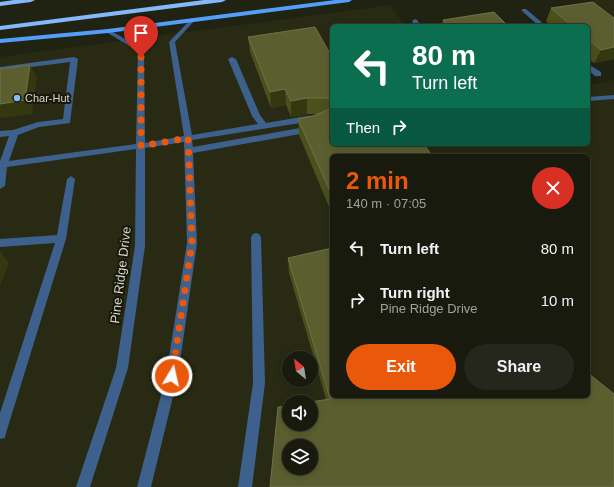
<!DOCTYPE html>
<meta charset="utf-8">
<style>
body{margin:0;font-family:Helvetica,sans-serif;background:#25271c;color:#f1f3f6;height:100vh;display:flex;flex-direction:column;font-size:15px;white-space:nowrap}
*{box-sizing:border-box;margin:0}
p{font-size:13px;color:#9fa19e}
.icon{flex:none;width:22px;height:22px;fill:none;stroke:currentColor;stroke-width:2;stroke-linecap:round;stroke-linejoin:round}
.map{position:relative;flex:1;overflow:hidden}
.drawer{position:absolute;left:330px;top:154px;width:260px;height:244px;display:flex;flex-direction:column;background:#181a0e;border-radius:6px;box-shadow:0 2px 10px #0003,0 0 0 1px #36382e}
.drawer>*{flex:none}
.banner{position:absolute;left:330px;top:24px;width:260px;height:122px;border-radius:6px;box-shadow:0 2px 10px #0003,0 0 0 1px #36382e;background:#0b6e4f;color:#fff;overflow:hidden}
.needle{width:26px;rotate:330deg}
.tools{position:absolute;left:282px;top:351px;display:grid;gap:8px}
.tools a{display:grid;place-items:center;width:36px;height:36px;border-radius:50%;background:#181a0e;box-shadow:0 2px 10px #0003,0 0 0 1px #36382e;font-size:20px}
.pin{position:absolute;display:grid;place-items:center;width:34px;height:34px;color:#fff;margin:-41px -17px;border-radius:50% 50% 50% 0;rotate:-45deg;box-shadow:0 0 4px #0007}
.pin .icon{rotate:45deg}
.me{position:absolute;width:44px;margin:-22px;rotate:9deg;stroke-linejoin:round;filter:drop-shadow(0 0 3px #0008)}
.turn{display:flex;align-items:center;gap:14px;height:84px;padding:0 16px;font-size:18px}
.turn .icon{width:52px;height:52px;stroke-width:2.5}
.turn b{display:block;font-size:28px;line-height:34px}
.then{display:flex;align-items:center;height:38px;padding:0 16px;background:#0003;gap:8px;font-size:15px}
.round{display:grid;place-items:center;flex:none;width:42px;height:42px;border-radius:21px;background:#25271c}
.headline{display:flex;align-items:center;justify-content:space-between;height:68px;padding:0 16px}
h1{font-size:24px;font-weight:700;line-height:30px;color:#ea580c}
.primary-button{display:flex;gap:8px;margin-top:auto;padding:8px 16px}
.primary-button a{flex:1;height:46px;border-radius:24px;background:#ea580c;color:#fff;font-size:16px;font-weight:700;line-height:46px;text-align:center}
.primary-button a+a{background:#25271c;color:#f1f3f6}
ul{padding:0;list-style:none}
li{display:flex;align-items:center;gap:12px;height:52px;padding:0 16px}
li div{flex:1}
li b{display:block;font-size:15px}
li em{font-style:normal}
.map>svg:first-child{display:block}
.built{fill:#282a13;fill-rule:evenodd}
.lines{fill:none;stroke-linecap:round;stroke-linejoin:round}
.minor{fill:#3d608c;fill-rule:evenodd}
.major{fill:#529efa;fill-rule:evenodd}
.highway{fill:#84b8fa;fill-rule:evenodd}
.wall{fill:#4c501d}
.shaded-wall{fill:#343811}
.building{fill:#5b5f30;stroke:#6e7249;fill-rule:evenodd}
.route{stroke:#ea580c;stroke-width:7;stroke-dasharray:0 12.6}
.poi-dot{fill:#87bbfb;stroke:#171809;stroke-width:1.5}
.labels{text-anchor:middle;stroke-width:4;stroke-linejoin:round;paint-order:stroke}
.far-poi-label{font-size:11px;fill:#d6d7cd;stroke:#171809;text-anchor:start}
.street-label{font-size:13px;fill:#d6d7cd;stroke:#171809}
</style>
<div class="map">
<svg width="614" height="487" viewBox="0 0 614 487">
<rect width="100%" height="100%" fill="#202212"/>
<!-- built -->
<path class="built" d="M592 0H614V17Z
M390 5 405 26H332V144H588V85L614 80V487H0V57ZM332 156H588V396H332ZM289 358H311V380H289ZM289 402H311V424H289ZM289 446H311V468H289Z"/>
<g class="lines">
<!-- minor -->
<path class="minor" d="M522 9H526L546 26H539L522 11Z
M192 18 195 20 175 42 192 135 258 124 252 116 228 59 232 57 236 59 260 115 266 123 307 116H332V122H307L192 140 193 147 311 126 315 129 311 132 193 153 197 243 178 376 151 487H137L166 376 187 243 184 142 145 148V246L128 368 90 487H76L116 368 135 246 136 149 7 167 5 186 0 189V161L9 136 0 137V131L13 130 38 122 63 119 70 62 0 71V67L74 57 78 59 70 123 39 127 18 135 9 161 136 144 138 51 106 32V30L108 29 144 50 145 143 184 136 169 42Z
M415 19 417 20 421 26H415L412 21Z
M588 64 601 72V76H595L588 70Z
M614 95V99L588 101V97Z
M71 176 75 179 66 239 6 433 5 438 0 439V413L55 243 0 247V239L57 235 67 179Z
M256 233 259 234 261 237 265 383 252 487H238L253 383 251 237 253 234Z"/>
<!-- major -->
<path class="major" d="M335 0H352L349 2 108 33 0 43V39L108 29Z"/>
<!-- highway -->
<path class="highway" d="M14 0H35L31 2 0 6V2Z
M204 0H226L222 2 0 30V26Z"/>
</g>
<!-- wall -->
<path class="wall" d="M551 8 614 18V59L594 63 588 58V26H552L546 21Z
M443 20 508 26H441Z
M248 37 332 57V214L299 135 298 119 313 116 317 114H307L291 117 286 105 271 108 250 52Z
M288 258 588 396 326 399 289 273Z"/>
<!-- shaded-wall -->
<path class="shaded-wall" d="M614 47V59L594 63 601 50Z
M30 65 37 78 32 114 0 118V104Z
M285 89 286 105 271 108 270 92Z
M307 98V114L291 117V101Z
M0 251 9 263 0 286Z"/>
<!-- building -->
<path class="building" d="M593 2 614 18V47L601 50 588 39V26H572L551 8Z
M494 12 508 26H448L443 20Z
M315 27 332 57V98H307L291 101 285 89 270 92 248 37Z
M30 65 25 100 0 104V69Z
M332 108V144H424L432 156H332V196L298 119 313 116Z
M332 248V396H588V373L614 394V487H270L278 407 289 406V424H311V402H310L330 399 288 258ZM289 446H311V468H289Z"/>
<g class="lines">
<!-- route -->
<path class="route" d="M141 57V146L188 138 192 243 172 376"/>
</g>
<!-- markers -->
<circle class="poi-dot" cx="17" cy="98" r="4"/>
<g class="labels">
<!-- far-poi labels -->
<g class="far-poi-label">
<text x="25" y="102">Char-Hut</text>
</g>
<!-- street labels -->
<g class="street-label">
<text transform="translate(120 275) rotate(-83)" y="5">Pine Ridge Drive</text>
</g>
</g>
</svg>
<div class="tools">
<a><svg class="needle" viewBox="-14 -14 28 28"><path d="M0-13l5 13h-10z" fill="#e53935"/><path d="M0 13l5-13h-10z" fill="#9fa19e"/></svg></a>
<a><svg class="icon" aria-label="sound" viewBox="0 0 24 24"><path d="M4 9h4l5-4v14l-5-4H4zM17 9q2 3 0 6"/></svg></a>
<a><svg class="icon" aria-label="layers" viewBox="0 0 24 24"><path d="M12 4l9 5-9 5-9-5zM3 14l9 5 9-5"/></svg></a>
</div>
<div class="pin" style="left:141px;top:57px;background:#d93025"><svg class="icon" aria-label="arrive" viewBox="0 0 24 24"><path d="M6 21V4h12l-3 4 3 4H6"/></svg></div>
<svg class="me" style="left:172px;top:376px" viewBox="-20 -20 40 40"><circle r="17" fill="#ea580c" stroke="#fff" stroke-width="3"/><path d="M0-11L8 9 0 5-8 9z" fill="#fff"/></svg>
<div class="banner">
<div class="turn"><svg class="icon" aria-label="left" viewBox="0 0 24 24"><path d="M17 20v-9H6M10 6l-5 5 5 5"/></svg><div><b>80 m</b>Turn left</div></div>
<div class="then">Then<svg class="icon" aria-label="right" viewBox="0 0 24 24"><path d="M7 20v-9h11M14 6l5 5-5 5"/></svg></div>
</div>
<section class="drawer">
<div class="headline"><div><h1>2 min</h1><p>140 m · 07:05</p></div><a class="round" style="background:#d93025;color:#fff"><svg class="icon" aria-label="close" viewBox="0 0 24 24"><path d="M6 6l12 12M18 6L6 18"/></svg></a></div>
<ul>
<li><svg class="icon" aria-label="left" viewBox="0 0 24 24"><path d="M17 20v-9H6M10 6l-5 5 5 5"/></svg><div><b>Turn left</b></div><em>80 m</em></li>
<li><svg class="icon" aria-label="right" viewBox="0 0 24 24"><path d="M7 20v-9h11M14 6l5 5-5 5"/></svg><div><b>Turn right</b><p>Pine Ridge Drive</p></div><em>10 m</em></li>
</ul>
<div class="primary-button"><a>Exit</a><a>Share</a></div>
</section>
</div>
